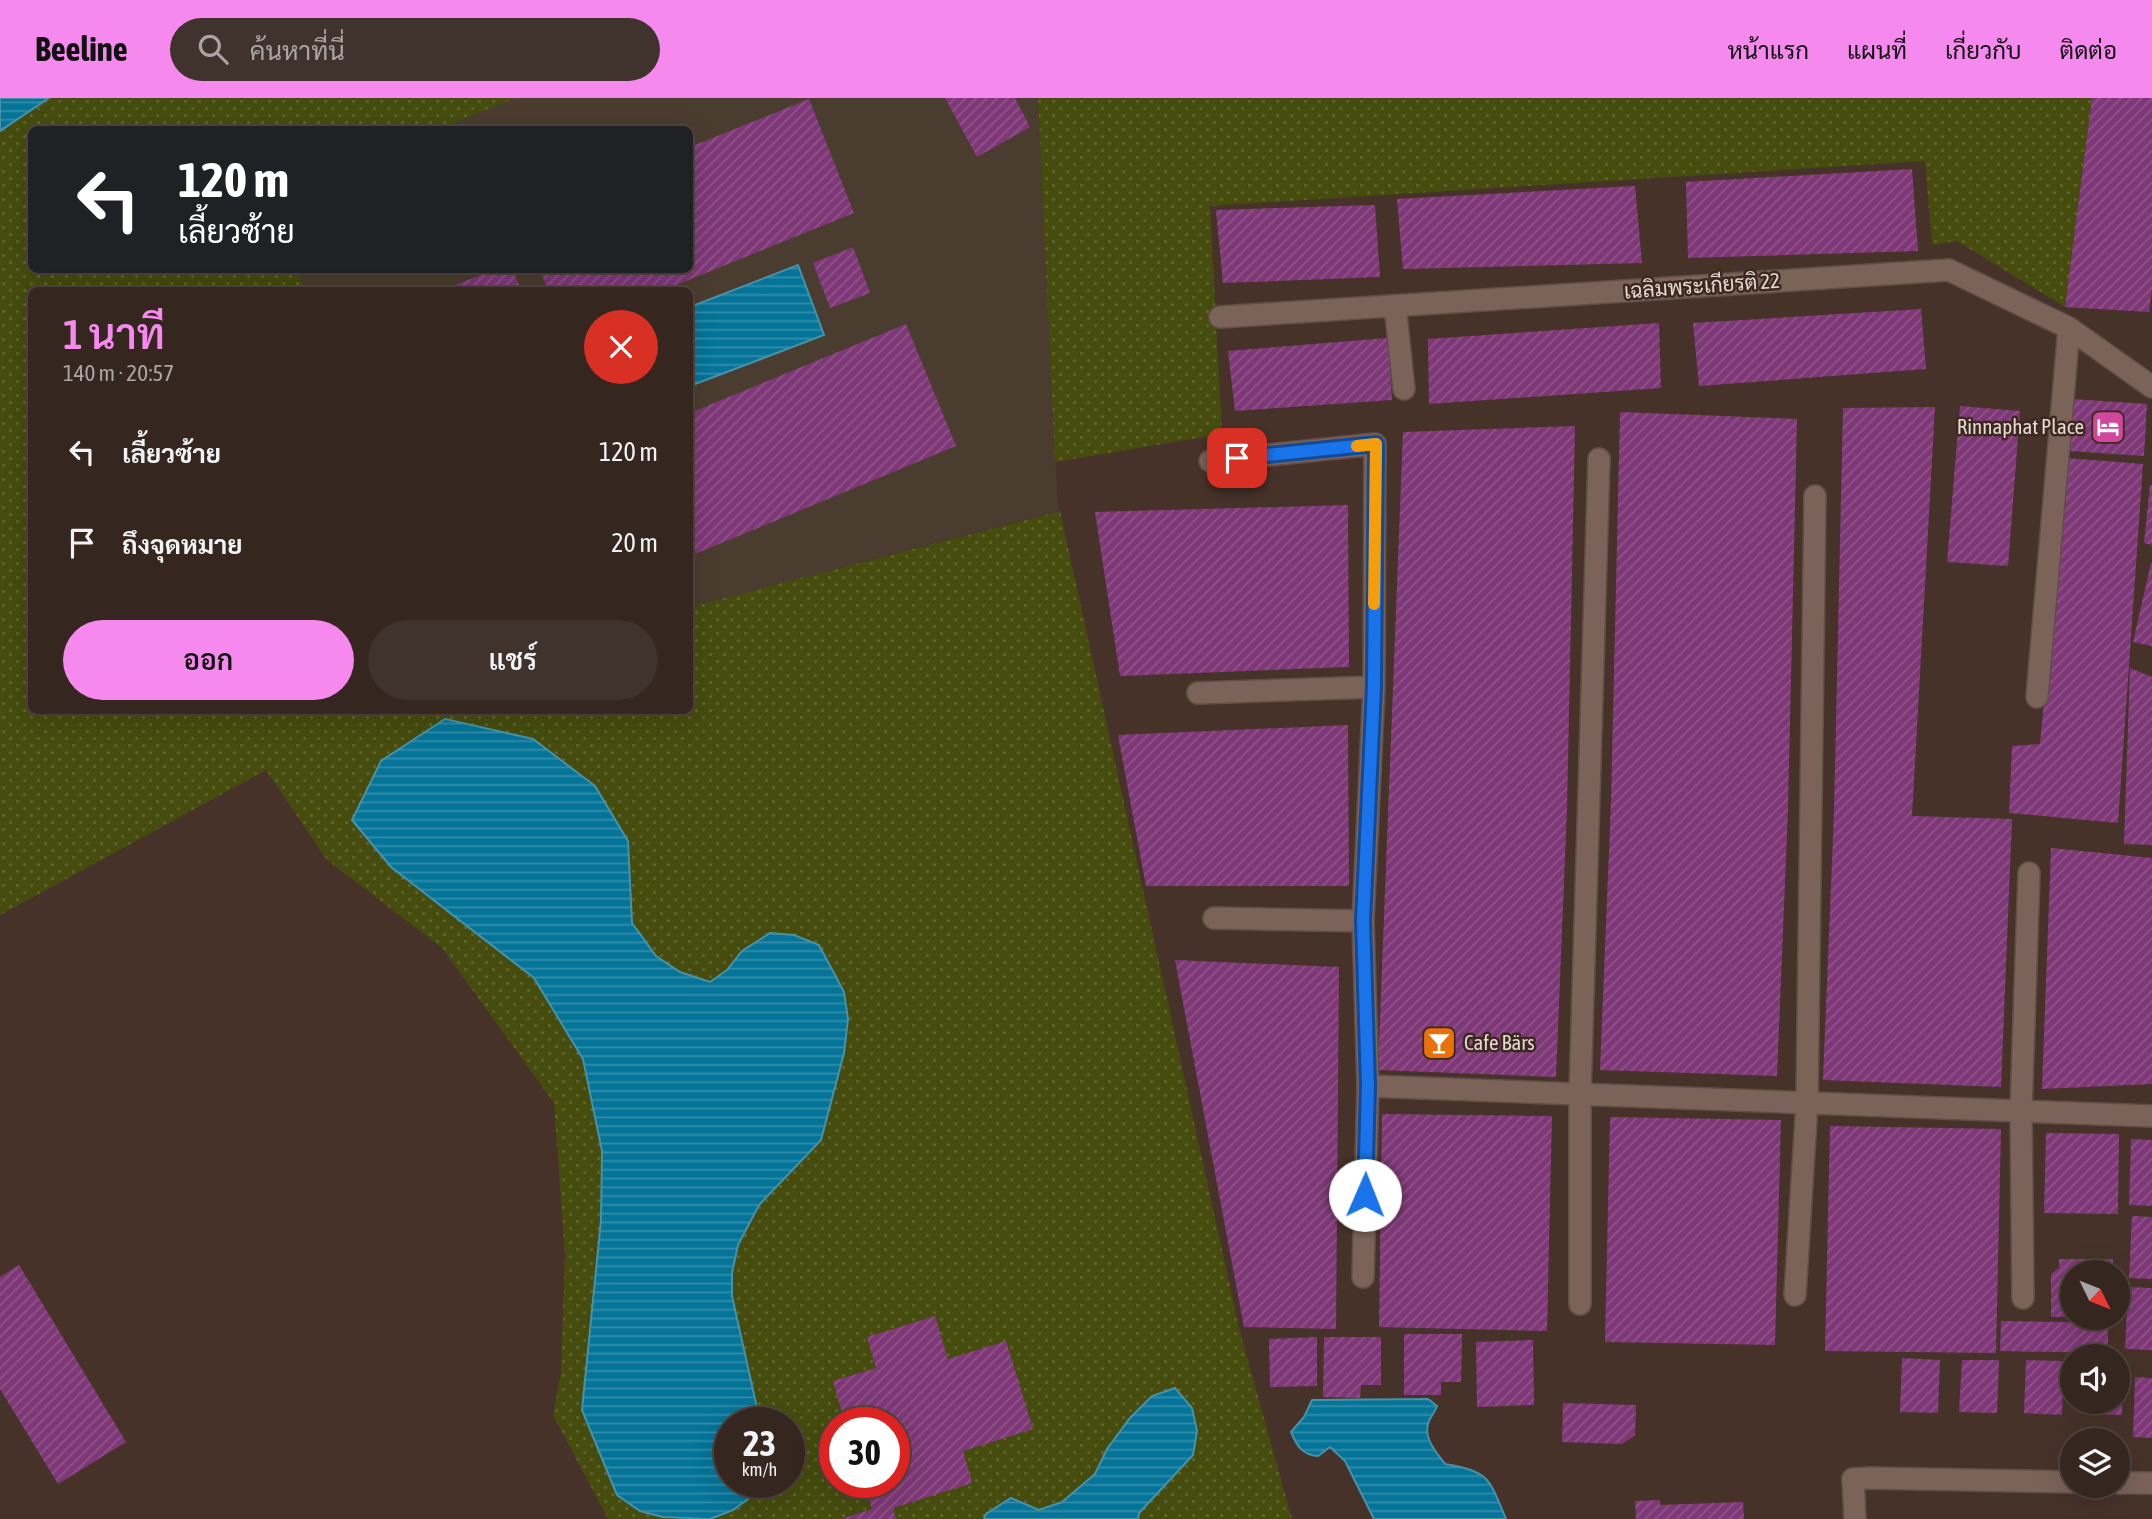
<!DOCTYPE html>
<html lang="th">
<meta charset="utf-8">
<style>
body{margin:0;font-family:"Asap Condensed",Sarabun,sans-serif;background:#40322c;color:#f1f3f6;height:100vh;display:flex;flex-direction:column;font-size:26px;white-space:nowrap}
*{box-sizing:border-box;margin:0}
p{font-size:23px;color:#aaa5a4}
.icon{flex:none;width:38px;height:38px;fill:none;stroke:currentColor;stroke-width:2;stroke-linecap:round;stroke-linejoin:round}
.map{position:relative;flex:1;overflow:hidden}
.drawer{position:absolute;left:28px;top:189px;width:665px;height:427px;display:flex;flex-direction:column;background:#35261f;border-radius:10px;box-shadow:0 7px 28px #0002,0 0 0 2px #4f433d}
.drawer>*{flex:none}
.top-card{position:absolute;left:28px;top:28px;width:665px;height:147px;border-radius:10px;box-shadow:0 7px 28px #0002,0 0 0 2px #4f433d;background:#202124;color:#fff;overflow:hidden}
.needle{width:46px;rotate:133deg}
.fabs{position:absolute;left:2060px;top:1162px;display:grid;gap:14px}
.fabs a{display:grid;place-items:center;width:70px;height:70px;border-radius:50%;background:#35261f;box-shadow:0 7px 28px #0002,0 0 0 2px #4f433d;font-size:35px}
.speed{position:absolute;left:714px;top:1309px;display:flex;gap:14px;font-size:35px;font-weight:700;text-align:center}
.speed>*{display:grid;place-content:center;width:91px;height:91px;border-radius:50%;background:#35261f;box-shadow:0 7px 28px #0002,0 0 0 2px #4f433d;line-height:1}
.speed small{font-size:18px;font-weight:400}
.speed .limit{border:10px solid #d22;background:#fff;color:#111}
.pin{position:absolute;display:grid;place-items:center;width:60px;height:60px;color:#fff;margin:-30px;border-radius:14px;box-shadow:0 4px 10px #0006}
.me{position:absolute;width:77px;margin:-38px;rotate:1deg;stroke-linejoin:round;filter:drop-shadow(0 0 5px #0008)}
.turn{display:flex;align-items:center;gap:24px;height:147px;padding:0 35px;font-size:32px}
.turn .icon{width:91px;height:91px;stroke-width:2.5}
.turn b{display:block;font-size:49px;line-height:60px}
.round{display:grid;place-items:center;flex:none;width:74px;height:74px;border-radius:37px;background:#40322c}
.head{display:flex;align-items:center;justify-content:space-between;height:119px;padding:0 35px}
h1{font-size:42px;font-weight:600;line-height:52px;color:#f689ee}
.cta{display:flex;gap:14px;margin-top:auto;padding:14px 35px}
.cta a{flex:1;height:80px;border-radius:42px;background:#f689ee;color:#111;font-size:28px;font-weight:600;line-height:80px;text-align:center}
.cta a+a{background:#40322c;color:#f1f3f6}
ul{padding:0;list-style:none}
li{display:flex;align-items:center;gap:21px;height:91px;padding:0 35px}
li div{flex:1}
li b{display:block;font-size:26px}
li em{font-style:normal}
header{display:flex;align-items:center;gap:42px;box-sizing:border-box;height:98px;padding:0 35px;background:#f689ee;color:#111}
header strong{font-size:33px}
nav{display:flex;gap:38px;margin-inline-start:auto;font-size:24px}
.search{width:490px;height:63px;background:#40322c;display:flex;align-items:center;gap:18px;box-sizing:border-box;padding:0 24px;border-radius:38px;color:#aaa5a4;font-size:26px}
.map>svg:first-child{display:block}
.commercial{fill:#4a3c2e}
.green{fill:url(#green-dots);fill-rule:evenodd}
.water{fill:url(#water-rules);stroke:#4892a9;stroke-width:2}
.building{fill:url(#building-hatch)}
.lines{fill:none;stroke-linecap:round;stroke-linejoin:round}
.lane-casing{stroke:#614e47;stroke-width:24}
.street-casing{stroke:#614e47;stroke-width:24}
.lane{stroke:#7b6359;stroke-width:21}
.street{stroke:#7b6359;stroke-width:21}
.route-casing{stroke:#114b97;stroke-width:18}
.route{stroke:#1a73e8;stroke-width:12}
.slow{stroke:#f59e0b;stroke-width:12}
.labels{text-anchor:middle;stroke-width:5;stroke-linejoin:round;paint-order:stroke}
.street-label{font-size:21px;fill:#e6d8d2;stroke:#3c281f}
.poi-label{font-size:21px;fill:#e6d8d2;stroke:#3c281f;text-anchor:end}
</style>
<header>
<strong>Beeline</strong>
<div class="search"><svg class="icon" aria-label="search" viewBox="0 0 24 24"><circle cx="10" cy="10" r="6"/><path d="M15 15l6 6"/></svg>ค้นหาที่นี่</div>
<nav><a>หน้าแรก</a><a>แผนที่</a><a>เกี่ยวกับ</a><a>ติดต่อ</a></nav>
</header>
<div class="map">
<svg width="2152" height="1421" viewBox="0 0 2152 1421">
<defs>
<pattern id="green-dots" width="8" height="8" patternUnits="userSpaceOnUse" patternTransform="scale(1.75)"><rect width="8" height="8" fill="#454c0e"/><path d="M2 2h.1M6 6h.1" fill="none" stroke="#606530" stroke-width="1.8" stroke-linecap="round"/></pattern>
<pattern id="water-rules" width="6" height="5" patternUnits="userSpaceOnUse" patternTransform="scale(1.75)"><rect width="6" height="5" fill="#047498"/><path d="M0 2.5h6" fill="none" stroke="#358daa"/></pattern>
<pattern id="building-hatch" width="6" height="6" patternUnits="userSpaceOnUse" patternTransform="scale(1.75)"><rect width="6" height="6" fill="#7e3877"/><path d="M-1 1l2-2M0 6l6-6M5 7l2-2" fill="none" stroke="#905489"/></pattern>
</defs>
<rect width="100%" height="100%" fill="#473229"/>
<!-- commercial -->
<path class="commercial" d="M0 0H1038L1058 413 690 509V192H305L294 172H690V32H32V192Z"/>
<!-- green -->
<path class="green" d="M0 0H515L439 31 32 32V172H295L306 192H32V612H690V509L1060 413 1240 1234 1292 1421H608L553 1317 561 1275 565 1158 554 1005 442 850 327 762 266 672 0 817ZM730 1325H789V1384H730ZM835 1325H894V1384H835Z
M1038 0H2092L2065 209 1957 143 1932 147 1925 63 1210 108 1222 336 1055 364Z"/>
<!-- water -->
<path class="water" d="M0 0H49L0 33Z
M798 167 824 237 690 288V209Z
M445 621 533 641 595 688 628 743 632 825 656 858 680 874 710 884 727 872 742 853 770 835 794 837 819 847 844 894 848 921 844 955 821 1042 759 1107 738 1147 732 1175V1198L757 1310 763 1325H730V1384H758L752 1398 733 1412 710 1421 663 1419 640 1413 617 1397 582 1312 601 1122 602 1053 583 961 534 880 391 769 352 722 381 663Z
M1175 1290 1192 1310 1197 1333 1193 1357 1139 1415 1138 1421H984L986 1416 1011 1400 1039 1412 1062 1404 1095 1376 1107 1351 1130 1320 1152 1298Z
M1428 1301 1437 1308C1435 1315 1431 1317 1429 1323 1422 1339 1436 1354 1445 1366 1490 1373 1489 1381 1506 1421H1374L1345 1363 1330 1349 1318 1358C1302 1357 1297 1348 1291 1334L1304 1319 1312 1302Z"/>
<!-- building -->
<path class="building" d="M945 0H1015L1030 29 977 59Z
M2092 0H2152V191L2149 214 2065 209Z
M809 1 854 115 664 192H548L540 172H690V49Z
M1912 71 1918 153 1688 160 1686 84Z
M1635 88 1642 165 1403 171 1397 101Z
M1375 107 1380 179 1223 185 1216 112Z
M853 149 870 195 830 210 813 165Z
M494 172H513L521 192H442Z
M1921 211 1926 271 1699 288 1693 225Z
M1659 225 1661 290 1429 306 1428 241Z
M906 226 956 348 690 458V315Z
M1388 240 1392 302 1235 313 1228 253Z
M2072 301 2147 306 2144 358 2069 353Z
M1960 308 2020 313 2008 468 1947 464Z
M1935 309 1912 718 2012 721 2001 989 1823 982 1834 715 1843 310Z
M1620 314 1797 321 1788 711 1777 978 1600 972 1611 704Z
M1575 328 1567 711 1556 979 1378 972 1403 334Z
M2067 360 2143 366 2118 725 2009 715 2012 648 2040 646Z
M2150 387H2152V447L2144 445Z
M1348 407 1349 569 1120 578 1095 414Z
M2151 465H2152V548L2133 544Z
M2130 570 2152 579V747L2124 746Z
M1348 627 1349 788H1146L1118 637Z
M2051 750 2152 760V986L2042 991Z
M1175 862 1339 869 1336 1231 1244 1229Z
M1382 1016 1552 1018 1547 1233 1379 1229Z
M1610 1019 1781 1022 1775 1247 1605 1244Z
M1830 1028 2001 1031 1996 1255 1825 1253Z
M2046 1035 2119 1036 2118 1116 2044 1115Z
M2131 1041 2152 1042V1108L2129 1107Z
M2132 1118 2152 1119V1181L2129 1180Z
M2059 1161H2113V1174H2072V1219H2051V1176L2059 1170Z
M19 1167 126 1344 58 1386 0 1291V1179Z
M2128 1189 2152 1190V1252L2125 1251Z
M935 1218 948 1261 1006 1243 1033 1331 963 1353 972 1385 893 1410 896 1421H841L872 1411 864 1384H894V1325H845L833 1283 876 1270 867 1239Z
M2001 1223 2108 1225V1255L2000 1253Z
M1404 1236H1462L1461 1284H1441V1297H1404Z
M1317 1239V1288L1270 1289 1269 1241Z
M1324 1239H1381V1287H1361L1360 1300 1323 1299Z
M1533 1242 1534 1307 1477 1309 1476 1244Z
M1902 1260 1940 1262 1938 1315 1900 1314Z
M1962 1262H1999L1997 1315 1959 1314Z
M2026 1262 2064 1263 2062 1317 2024 1315Z
M2118 1264 2124 1265 2122 1317 2084 1316V1304H2118Z
M2135 1279 2152 1280V1340L2133 1339Z
M1563 1305 1636 1307 1635 1337 1622 1346 1562 1344Z
M1660 1402V1407L1743 1404 1744 1421H1636L1635 1403Z"/>
<g class="lines">
<!-- lane casing -->
<g class="lane-casing">
<path id="lane" d="M1853 1381 1869 1380 2072 1384
M2118 1385H2152"/>
</g>
<!-- street casing -->
<g class="street-casing">
<path id="street" d="M1395 208 1404 291
M1220 219 1949 172 2069 230 2152 289
M1210 363 1375 346 1374 589 1363 823 1368 988 1363 1179
M1198 595 1374 589
M2037 599 2069 230
M1214 820 1363 823
M1368 988 2152 1018
M1795 1197 1807 1004 1815 398
M2023 1200 2021 1013 2029 775
M1580 1206V996L1599 361
M1853 1381 1855 1421"/>
</g>
<!-- lane -->
<use href="#lane" class="lane"/>
<!-- street -->
<use href="#street" class="street"/>
</g>
<g class="lines">
<!-- route casing -->
<g class="route-casing">
<path id="route" d="M1237 360 1376 346 1374 589 1363 823 1368 988 1365 1097"/>
</g>
<!-- route -->
<use href="#route" class="route"/>
<!-- slow -->
<path class="slow" d="M1357 348 1376 346 1374 506"/>
</g>
<!-- icons -->
<defs>
<g id="hotel-square" transform="scale(1.75)"><rect x="-9" y="-9" width="18" height="18" rx="4" fill="#d1479c" stroke="#3c281f"/><path d="M-6-4.5h1.5V1H6V5H4.5V3h-9V5H-6ZM-4 0a1.8 1.8 0 1 1 3.6 0ZM.5 0V-2.5h3Q6-2.5 6 0Z" fill="#fff"/></g>
<g id="bar-square" transform="scale(1.75)"><rect x="-9" y="-9" width="18" height="18" rx="4" fill="#e8710a" stroke="#3c281f"/><path d="M-6-5H6L.8 .8V4.5H3.5V6h-7V4.5H-.8V.8Z" fill="#fff"/></g>
</defs>
<g fill-rule="evenodd">
<use href="#hotel-square" x="2108" y="329"/>
<use href="#bar-square" x="1439" y="945"/>
</g>
<g class="labels">
<!-- street labels -->
<g class="street-label">
<text transform="translate(1702 188) rotate(-4)" y="7">เฉลิมพระเกียรติ 22</text>
</g>
<!-- poi labels -->
<g class="poi-label">
<text x="2084" y="336">Rinnaphat Place</text>
<text x="1464" y="952" text-anchor="start">Cafe Bärs</text>
</g>
</g>
</svg>
<div class="fabs">
<a><svg class="needle" viewBox="-14 -14 28 28"><path d="M0-13l5 13h-10z" fill="#e53935"/><path d="M0 13l5-13h-10z" fill="#aaa5a4"/></svg></a>
<a><svg class="icon" aria-label="sound" viewBox="0 0 24 24"><path d="M4 9h4l5-4v14l-5-4H4zM17 9q2 3 0 6"/></svg></a>
<a><svg class="icon" aria-label="layers" viewBox="0 0 24 24"><path d="M12 4l9 5-9 5-9-5zM3 14l9 5 9-5"/></svg></a>
</div>
<div class="speed"><div>23<small>km/h</small></div><div class="limit">30</div></div>
<div class="pin" style="left:1237px;top:360px;background:#d93025"><svg class="icon" aria-label="arrive" viewBox="0 0 24 24"><path d="M6 21V4h12l-3 4 3 4H6"/></svg></div>
<svg class="me" style="left:1365px;top:1097px" viewBox="-20 -20 40 40"><circle r="19" fill="#fff"/><path d="M0-13L10 11 0 6-10 11z" fill="#1a73e8"/></svg>
<div class="top-card">
<div class="turn"><svg class="icon" aria-label="left" viewBox="0 0 24 24"><path d="M17 20v-9H6M10 6l-5 5 5 5"/></svg><div><b>120 m</b>เลี้ยวซ้าย</div></div>
</div>
<section class="drawer">
<div class="head"><div><h1>1 นาที</h1><p>140 m · 20:57</p></div><a class="round" style="background:#d93025;color:#fff"><svg class="icon" aria-label="close" viewBox="0 0 24 24"><path d="M6 6l12 12M18 6L6 18"/></svg></a></div>
<ul>
<li><svg class="icon" aria-label="left" viewBox="0 0 24 24"><path d="M17 20v-9H6M10 6l-5 5 5 5"/></svg><div><b>เลี้ยวซ้าย</b></div><em>120 m</em></li>
<li><svg class="icon" aria-label="arrive" viewBox="0 0 24 24"><path d="M6 21V4h12l-3 4 3 4H6"/></svg><div><b>ถึงจุดหมาย</b></div><em>20 m</em></li>
</ul>
<div class="cta"><a>ออก</a><a>แชร์</a></div>
</section>
</div>
